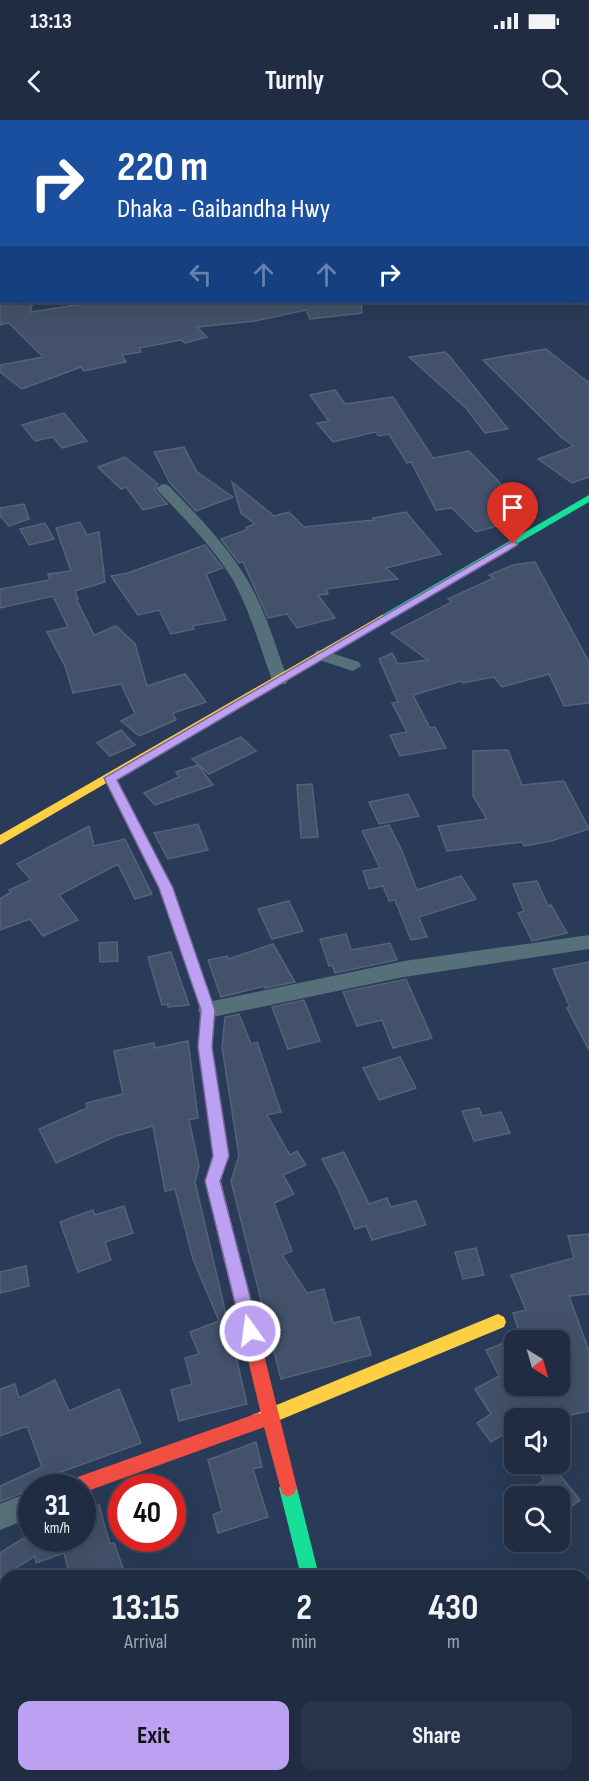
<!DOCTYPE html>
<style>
body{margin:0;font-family:"Sofia Sans Condensed",sans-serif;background:#273449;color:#f1f3f6;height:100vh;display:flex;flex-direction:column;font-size:22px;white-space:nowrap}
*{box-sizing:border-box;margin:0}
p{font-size:20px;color:#a1a7b2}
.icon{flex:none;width:33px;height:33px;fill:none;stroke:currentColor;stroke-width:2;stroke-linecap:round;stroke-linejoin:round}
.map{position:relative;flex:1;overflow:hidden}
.drawer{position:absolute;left:0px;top:1450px;width:590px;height:212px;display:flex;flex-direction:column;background:#1f2c42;border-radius:18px 18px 0 0;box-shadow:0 6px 24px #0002,0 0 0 2px #3c485b}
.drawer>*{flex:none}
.guide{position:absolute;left:0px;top:0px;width:590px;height:183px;box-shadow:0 6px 24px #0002,0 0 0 2px #3c485b;background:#1a4fa0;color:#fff;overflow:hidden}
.needle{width:39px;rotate:143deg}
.tools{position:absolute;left:504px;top:1210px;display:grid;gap:12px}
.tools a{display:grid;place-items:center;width:66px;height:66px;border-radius:12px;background:#1f2c42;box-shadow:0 6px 24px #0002,0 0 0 2px #3c485b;font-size:30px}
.speed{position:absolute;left:18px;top:1354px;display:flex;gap:12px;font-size:30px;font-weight:700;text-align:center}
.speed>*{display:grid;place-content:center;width:78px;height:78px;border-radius:50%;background:#1f2c42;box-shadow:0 6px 24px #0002,0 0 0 2px #3c485b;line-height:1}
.speed small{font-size:15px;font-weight:400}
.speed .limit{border:9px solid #d22;background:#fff;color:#111}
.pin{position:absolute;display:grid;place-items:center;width:51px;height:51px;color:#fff;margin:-62px -26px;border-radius:50% 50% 50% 0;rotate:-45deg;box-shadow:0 0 6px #0007}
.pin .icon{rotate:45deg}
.me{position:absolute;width:66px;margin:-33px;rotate:346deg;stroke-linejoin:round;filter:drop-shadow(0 0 4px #0008)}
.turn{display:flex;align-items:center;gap:21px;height:126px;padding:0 18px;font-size:27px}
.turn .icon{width:78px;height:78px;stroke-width:2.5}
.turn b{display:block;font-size:42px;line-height:51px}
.lanes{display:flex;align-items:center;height:57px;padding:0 18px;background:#0003;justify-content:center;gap:30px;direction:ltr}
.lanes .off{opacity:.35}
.eta{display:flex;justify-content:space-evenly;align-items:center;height:102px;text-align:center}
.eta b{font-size:36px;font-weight:700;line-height:42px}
.primary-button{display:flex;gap:12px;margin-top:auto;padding:12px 18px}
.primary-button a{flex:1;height:69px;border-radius:12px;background:#bca0f2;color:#111;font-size:24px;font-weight:700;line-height:69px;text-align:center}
.primary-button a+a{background:#273449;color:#f1f3f6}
.status{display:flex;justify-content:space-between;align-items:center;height:42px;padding:0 30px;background:#1f2c42;direction:ltr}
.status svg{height:16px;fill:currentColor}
header{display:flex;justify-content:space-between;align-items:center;height:78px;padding:0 18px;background:#1f2c42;font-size:27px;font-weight:700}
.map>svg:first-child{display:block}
.building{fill:#43526a;stroke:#54637b;stroke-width:1.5}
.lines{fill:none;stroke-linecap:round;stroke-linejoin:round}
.street{fill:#567079;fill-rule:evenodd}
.fast{fill:#16e098;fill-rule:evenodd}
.slow{fill:#ffcf43;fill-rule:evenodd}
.jam{fill:#f24e42;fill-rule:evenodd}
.route{fill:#bca0f2;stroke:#7a689d;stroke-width:1.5}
</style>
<div class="status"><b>13:13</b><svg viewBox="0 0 49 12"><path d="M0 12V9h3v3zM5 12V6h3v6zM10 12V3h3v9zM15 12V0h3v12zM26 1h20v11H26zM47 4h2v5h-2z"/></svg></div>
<header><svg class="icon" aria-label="back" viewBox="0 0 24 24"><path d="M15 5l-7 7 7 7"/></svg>Turnly<svg class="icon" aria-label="search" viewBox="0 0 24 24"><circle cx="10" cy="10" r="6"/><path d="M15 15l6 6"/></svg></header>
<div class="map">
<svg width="589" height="1661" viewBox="0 0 589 1661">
<rect width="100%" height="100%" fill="#293b58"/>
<!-- building -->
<path class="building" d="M0 182H33L30 192 83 184 82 182H361L362 193 310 199 306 190 255 201 197 207 207 217 185 223 181 220 139 228 141 232 122 235 126 242 84 251 81 247 22 269 0 252V245L43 237 9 203 0 205Z
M546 229 589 263V357L572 363 538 339 574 326 562 318 483 240Z
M445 232 451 238 508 309 485 313 466 288 409 237Z
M335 270 345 284 393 277 433 338 469 331 500 363 507 375 495 378 518 400 476 412 452 388 436 390 411 342 407 343 389 314 379 316 375 312 333 322 317 303 329 301 310 275Z
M64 293 87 321 62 328 53 317 35 321 22 305Z
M184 327 197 352 233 377 196 391 170 363 154 332Z
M125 337 158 364 154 369 167 384 143 390 126 367 121 369 98 347Z
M232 362 274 396 289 392 304 407 374 400 373 398 406 392 441 434 386 448 398 459 326 469 328 474 318 475 335 498 297 508 287 494 268 498 243 442 239 443 221 419 246 410V407L255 404 241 393Z
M24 384 29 399 9 406 0 396V388Z
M80 402 87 415 99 412 105 462 75 471 78 479H76L94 515 116 506 135 524 147 566 185 554 206 582 173 593 176 600 139 616 121 601 135 594 121 564 73 573 65 546 47 512 68 507 53 476 0 488V469L50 460 48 454 71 451 56 408Z
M45 403 54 419 29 425 20 409Z
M205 425 223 448 206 454 226 500 192 506 194 509 171 514 159 490 138 495 111 456 128 453Z
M535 442 589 542V583L564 586 549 554 502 567 494 557 463 563 461 561 413 575 430 608 435 607 446 628 400 636 390 615 407 612 392 583 398 582 379 539 392 533 398 544 428 540 391 513 452 482 448 479 494 458 489 455 513 445Z
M121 610 135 625 110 636 97 623Z
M241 617 256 631 209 654 192 639Z
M508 630 522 665 564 661 589 709 551 721 524 726 522 722 447 731 438 706 487 699 473 676V631Z
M198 645 213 665 155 685 144 673 179 657 176 652Z
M312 664 318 717 301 718 297 665Z
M408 674 419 696 379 704 369 682Z
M198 704 208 730 168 739 154 713Z
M389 705 402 731 417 770 461 756 476 779 419 797 427 817 411 820 395 780 389 781 383 766 369 769 363 751 380 748 362 711Z
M89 706 94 726 125 719 152 774 135 779 118 744 59 775 78 800 43 816 30 799 0 810V779L11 772 9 770 31 760 17 744Z
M537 761 548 786 551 785 567 813 532 821 518 793 524 791 513 764Z
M289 781 303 811 272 819 258 789Z
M346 814 351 830 390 823 397 840 335 853 332 845 329 846 320 819Z
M117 822 118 841 100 842 99 823Z
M273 824 295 862 265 868V866L221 877 208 840 227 836 228 839Z
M171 832 189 885 168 887V884L162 885 148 837Z
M589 842V930L567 888 570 887 553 849Z
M406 859 432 918 393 928 382 900 357 906 343 872Z
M304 880 320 921 288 929 272 887Z
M239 894 251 924 257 922 281 992 267 995 290 1035 297 1031 306 1045 283 1055 294 1074 274 1083 292 1131 282 1135 307 1173 324 1169 333 1203 359 1197 371 1235 281 1259 231 1061 239 1036 222 927 225 897Z
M188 921 198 998 189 1000 199 1046 195 1062 247 1284 179 1301 171 1270 192 1264 185 1238 199 1234 190 1212 219 1201 193 1139 175 1069 165 1071 153 1006 116 1016 56 1043 39 1009 87 988 86 983 123 974 114 931 154 923 155 928Z
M400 937 416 968 379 980 363 948Z
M479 988 482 996 501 992 510 1013 474 1021 462 991Z
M344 1032 369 1084 387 1078 391 1087 416 1081 426 1105 372 1120 366 1106 355 1109 337 1067 322 1039Z
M124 1086 133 1113 105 1122 111 1140 78 1152 60 1102 93 1090 95 1095Z
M589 1114V1174L569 1176 589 1231V1291L553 1299H514V1308L491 1322 477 1303 491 1294 475 1269 499 1256 486 1230 514 1219V1266H560V1221H522L513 1193 526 1190 511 1155 574 1138 568 1116Z
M476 1128 484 1155 463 1159 455 1132Z
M26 1146 29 1166 0 1173V1152Z
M55 1260 69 1291 119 1269 141 1323 58 1353 54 1360 0 1382V1366L42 1347 27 1306 0 1316V1269L15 1264 19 1278Z
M256 1322 262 1347 253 1349 268 1397 218 1413 213 1395 222 1391 208 1340Z
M534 1344H551L580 1380 560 1395V1377H520L544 1360Z
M99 1385 110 1424 114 1423 126 1456H70L64 1433 36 1443 35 1436 0 1458V1433L22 1419H82V1390Z"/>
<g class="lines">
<!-- street -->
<path class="street" d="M0 26H2V34H0Z
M0 145H2L0 152Z
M163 364 168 365C197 395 227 425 248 461 266 492 276 527 288 560L286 564H274L272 560C260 527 250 491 233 460 213 427 185 399 158 371L156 368Z
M322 530 359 542 361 546 353 551 316 539 314 535 316 531Z
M589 815V829L404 857 208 898 201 896 198 890 201 884 208 882 404 841Z
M32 1371V1397L0 1410V1384Z"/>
<!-- fast -->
<path class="fast" d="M589 375V382L386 500H378L377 498Z
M110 654 116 658 172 768 215 890 212 927 225 1013 223 1017 218 1019 213 1017 211 1013 198 927 201 890 160 768 104 658Z
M288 1359 294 1362 297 1368 319 1456H301L279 1368 282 1362Z"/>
<!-- slow -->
<path class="slow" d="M382 495 386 496V500L0 725V715Z
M498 1194 504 1197 506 1202 504 1207 258 1309 252 1307 249 1301 252 1295Z"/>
<!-- jam -->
<path class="jam" d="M218 1007 223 1009C232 1026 226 1044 221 1061L297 1368 294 1374 288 1377 282 1374 264 1307 82 1373V1368H63L66 1362 72 1359 258 1293 261 1294 205 1061 213 1036 211 1013 213 1009Z"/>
</g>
<!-- route -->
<path class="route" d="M513 421 518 424 516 426 117 660 173 768 215 890 212 927 229 1036 220 1061 259 1211 256 1216 250 1218 244 1216 242 1211 205 1061 213 1036 198 927 201 890 159 768 104 658Z"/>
</svg>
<div class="tools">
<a><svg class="needle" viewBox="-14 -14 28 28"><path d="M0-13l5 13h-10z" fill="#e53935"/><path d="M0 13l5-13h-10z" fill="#a1a7b2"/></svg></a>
<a><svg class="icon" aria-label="sound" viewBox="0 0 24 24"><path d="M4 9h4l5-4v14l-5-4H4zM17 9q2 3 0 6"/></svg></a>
<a><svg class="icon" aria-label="search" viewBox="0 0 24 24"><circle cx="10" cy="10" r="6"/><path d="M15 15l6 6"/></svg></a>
</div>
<div class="speed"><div>31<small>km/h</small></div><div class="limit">40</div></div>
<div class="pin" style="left:513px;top:424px;background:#d93025"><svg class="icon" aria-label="arrive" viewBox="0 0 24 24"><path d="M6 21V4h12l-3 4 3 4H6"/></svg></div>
<svg class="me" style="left:250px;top:1211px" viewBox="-20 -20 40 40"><circle r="17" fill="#bca0f2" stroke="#fff" stroke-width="3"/><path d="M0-11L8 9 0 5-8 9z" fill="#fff"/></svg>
<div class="guide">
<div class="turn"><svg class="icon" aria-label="right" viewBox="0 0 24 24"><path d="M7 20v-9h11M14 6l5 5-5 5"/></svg><div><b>220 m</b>Dhaka - Gaibandha Hwy</div></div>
<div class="lanes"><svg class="icon off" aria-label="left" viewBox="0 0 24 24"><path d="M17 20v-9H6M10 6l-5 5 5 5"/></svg><svg class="icon off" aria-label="ahead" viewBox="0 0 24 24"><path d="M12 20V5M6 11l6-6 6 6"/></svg><svg class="icon off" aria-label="ahead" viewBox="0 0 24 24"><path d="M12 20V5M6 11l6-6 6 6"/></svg><svg class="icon" aria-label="right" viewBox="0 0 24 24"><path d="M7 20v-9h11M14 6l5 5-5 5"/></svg></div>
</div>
<section class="drawer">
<div class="eta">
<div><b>13:15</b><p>Arrival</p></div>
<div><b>2</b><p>min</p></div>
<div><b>430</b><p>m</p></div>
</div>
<div class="primary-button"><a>Exit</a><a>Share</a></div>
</section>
</div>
